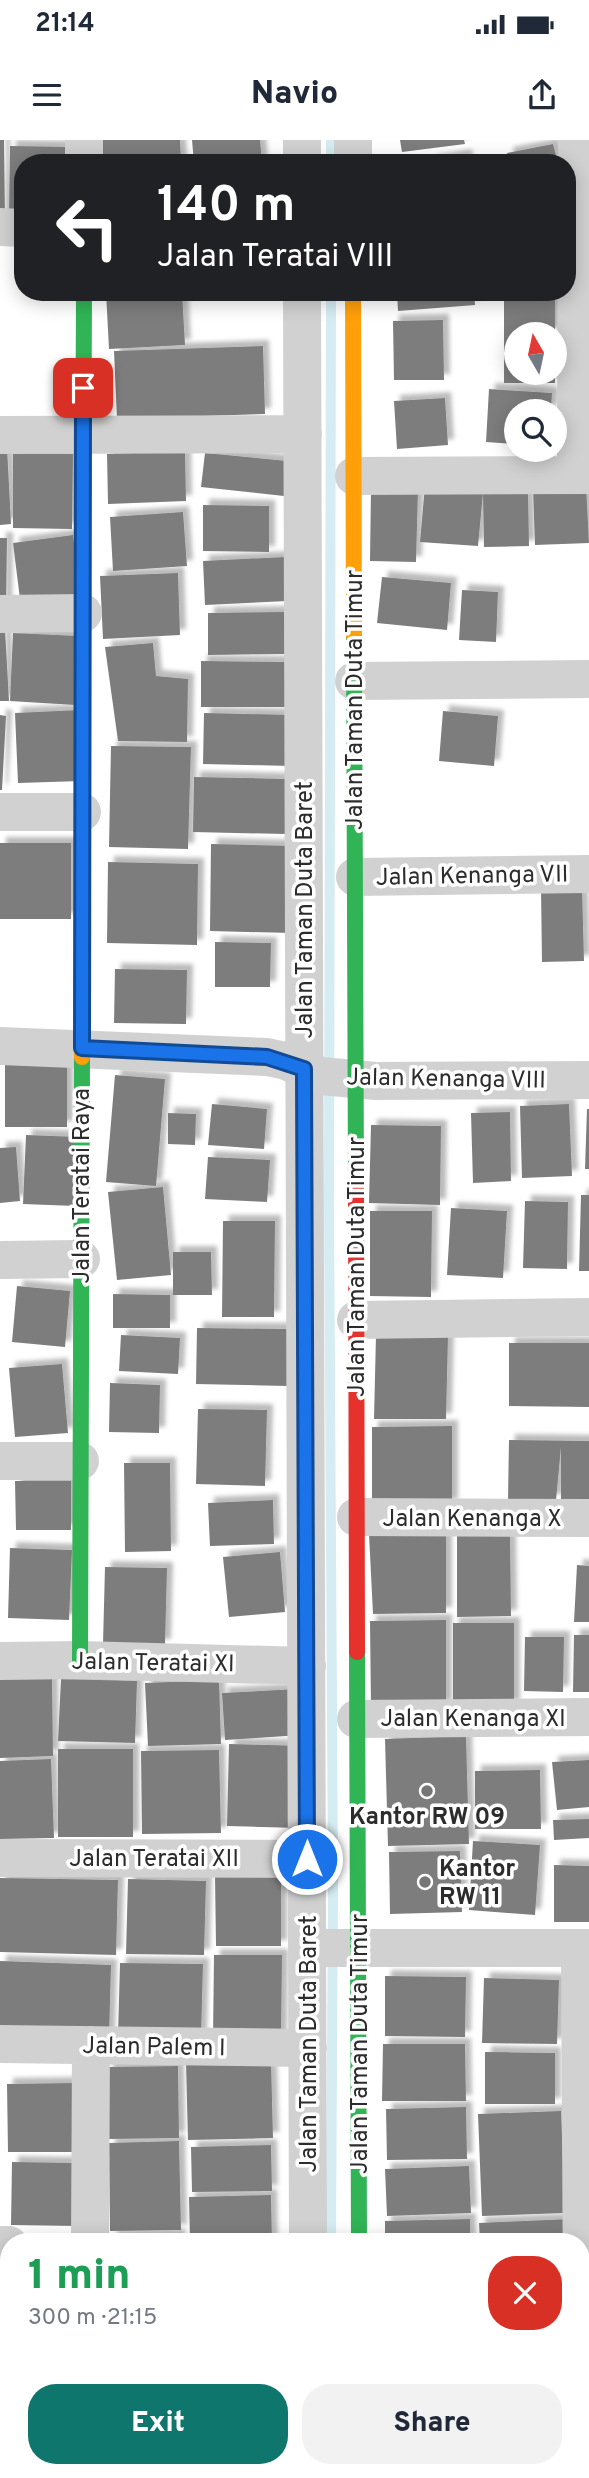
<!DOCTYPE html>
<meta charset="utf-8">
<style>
body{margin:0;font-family:Overpass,sans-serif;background:#f2f2f3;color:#1f2937;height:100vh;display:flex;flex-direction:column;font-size:26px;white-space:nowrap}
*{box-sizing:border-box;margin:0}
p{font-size:23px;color:#747a83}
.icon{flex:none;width:38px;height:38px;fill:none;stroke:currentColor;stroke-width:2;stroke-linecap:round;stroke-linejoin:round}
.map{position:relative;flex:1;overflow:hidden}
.side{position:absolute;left:0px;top:2093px;width:590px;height:245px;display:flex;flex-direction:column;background:#fff;border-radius:28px 28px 0 0;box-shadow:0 4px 18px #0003}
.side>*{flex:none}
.guide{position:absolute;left:14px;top:14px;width:562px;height:147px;border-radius:28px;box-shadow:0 4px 18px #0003;background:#202124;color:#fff;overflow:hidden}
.needle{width:46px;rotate:351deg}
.tools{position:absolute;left:504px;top:182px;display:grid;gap:14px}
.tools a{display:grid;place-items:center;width:63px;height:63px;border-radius:50%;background:#fff;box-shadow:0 4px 18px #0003;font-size:35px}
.pin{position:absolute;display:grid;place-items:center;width:60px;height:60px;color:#fff;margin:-30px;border-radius:14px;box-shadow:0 4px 10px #0006}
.me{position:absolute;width:77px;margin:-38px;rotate:0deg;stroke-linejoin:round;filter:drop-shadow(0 0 5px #0008)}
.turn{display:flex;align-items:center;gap:24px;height:147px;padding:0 28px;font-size:32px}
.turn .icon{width:91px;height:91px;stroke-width:2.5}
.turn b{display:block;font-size:49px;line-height:60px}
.round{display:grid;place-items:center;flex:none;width:74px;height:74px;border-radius:28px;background:#f2f2f3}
.headline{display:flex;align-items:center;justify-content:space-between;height:119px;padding:0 28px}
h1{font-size:42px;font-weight:800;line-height:52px;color:#1e9e55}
.action{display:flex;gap:14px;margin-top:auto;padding:14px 28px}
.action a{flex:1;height:80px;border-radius:28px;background:#0f766e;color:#fff;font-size:28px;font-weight:800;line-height:80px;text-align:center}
.action a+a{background:#f2f2f3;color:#1f2937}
.status{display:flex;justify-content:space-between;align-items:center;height:49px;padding:0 35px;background:#fff;direction:ltr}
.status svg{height:19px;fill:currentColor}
header{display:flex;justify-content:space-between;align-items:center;height:91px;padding:0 28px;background:#fff;font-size:32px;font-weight:800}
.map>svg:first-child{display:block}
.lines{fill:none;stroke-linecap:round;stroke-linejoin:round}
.stream{stroke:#d4ecf2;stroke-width:10}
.building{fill:#7d7d7d;filter:url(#shadow)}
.street{stroke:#d1d1d1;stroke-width:38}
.fast{stroke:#30b455;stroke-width:16}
.slow{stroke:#ff9f0a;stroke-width:16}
.jam{stroke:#e5322d;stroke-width:16}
.route-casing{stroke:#114b97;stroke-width:18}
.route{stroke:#1a73e8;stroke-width:12}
.poi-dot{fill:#767676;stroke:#fff;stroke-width:2.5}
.labels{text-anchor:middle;stroke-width:7;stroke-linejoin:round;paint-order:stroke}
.street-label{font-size:24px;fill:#2c2c2c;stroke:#fff}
.poi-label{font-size:24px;font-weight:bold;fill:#2c2c2c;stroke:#fff}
</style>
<div class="status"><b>21:14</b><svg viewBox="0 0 49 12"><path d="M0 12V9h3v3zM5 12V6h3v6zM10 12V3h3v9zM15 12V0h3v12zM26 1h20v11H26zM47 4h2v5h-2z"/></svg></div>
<header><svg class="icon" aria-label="menu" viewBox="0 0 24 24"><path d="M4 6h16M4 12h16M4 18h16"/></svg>Navio<svg class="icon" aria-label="share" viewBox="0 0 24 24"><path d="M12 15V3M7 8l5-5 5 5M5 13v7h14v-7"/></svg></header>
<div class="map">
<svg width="589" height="2338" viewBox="0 0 589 2338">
<defs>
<filter id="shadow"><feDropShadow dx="6" dy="-6" stdDeviation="2" flood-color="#0004"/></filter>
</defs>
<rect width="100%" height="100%" fill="#fff"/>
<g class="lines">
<!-- stream -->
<path class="stream" d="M331 23V0
M331 152 329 1068 333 1740 331 2102
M331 2338V2329"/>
</g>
<!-- building -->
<path class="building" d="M0 0H4L5 79H0Z
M100 0H180L181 23H101Z
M192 0H260L262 23H194Z
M400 0H464L465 4 402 12Z
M553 4 558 23H509L507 13Z
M10 6 75 7V23H23V77H9Z
M466 15 467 23H430V21Z
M106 152H182L185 205 109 209Z
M189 152H275V155L189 159Z
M397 152H474L475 165 398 171Z
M504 152H555V194H516V233H555V243H504Z
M443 180 444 240H394L393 181Z
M263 206 265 274 117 279 114 211Z
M489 249 552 253 551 271H516V304L486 302Z
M445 258 448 305 397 309 394 261Z
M0 307H7L11 384 0 385Z
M185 311 186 361 108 364 107 314Z
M13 313 73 314 72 389 13 388Z
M205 313 297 322 293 357 201 347Z
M425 345 528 350 529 406 484 407 483 353 478 406 420 402Z
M586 346 589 403 535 405 533 348Z
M371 348 418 349 416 422 370 421Z
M203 365 269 366V412L203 411Z
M183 372 187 426 113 431 110 377Z
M73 395 81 460 21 467 13 403Z
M0 398H7L6 472H0Z
M285 417 287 461 205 465 203 421Z
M178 433 180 495 103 499 100 436Z
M382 437 451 443 447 490 377 483Z
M462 450 498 452 496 502 459 500Z
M285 472 286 514 208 515V473Z
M5 489 9 561H0V490Z
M13 493 78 496 75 565 10 561Z
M153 503 156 536 188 539 187 602 118 601 105 507Z
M201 521 288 522V567H201Z
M79 570 81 641 18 643 15 573Z
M443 571 498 576 494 626 439 621Z
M204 573 294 575 292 626 203 624Z
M0 575 6 576 2 650H0Z
M111 606 191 607 188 709 109 707Z
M194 637 288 639 286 694 193 692Z
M0 703H71V779H0Z
M211 704 295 706 293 793 210 791Z
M108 722 198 724 197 805 107 803Z
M582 747 584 821 542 822 541 748Z
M215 802 271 803 270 847H215Z
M115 829 187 830 186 884 114 883Z
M67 913V987H5V914Z
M115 935 165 939 156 1046 106 1042Z
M212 964 267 969 264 1009 208 1005Z
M569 964 572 1036 522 1038 520 966Z
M587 969H589V1029H585Z
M510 972 511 1041 473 1043 471 973Z
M168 973 196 974 195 1005 168 1004Z
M371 985 441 986 440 1065 369 1063Z
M26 995 79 997 76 1066 23 1064Z
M16 1007 20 1061 0 1063V1008Z
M208 1017 270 1020 267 1062 205 1059Z
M163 1047 171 1135 117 1140 108 1052Z
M581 1055H589V1131H579Z
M525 1061 568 1062 567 1129 523 1128Z
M451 1068 507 1071 503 1138 447 1135Z
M370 1071H432L431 1157 370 1156Z
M223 1081H275L274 1177H222Z
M173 1112H211L212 1155H173Z
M17 1146 70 1151 65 1207 12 1202Z
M113 1154 170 1155V1188H113Z
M197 1188 289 1189 288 1246 196 1244Z
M121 1195 180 1198 178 1234 119 1231Z
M376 1195 448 1196 446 1279H374Z
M509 1203H589V1267L509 1266Z
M62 1224 68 1293 15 1297 9 1228Z
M110 1243 160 1245 159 1293 109 1292Z
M198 1269 267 1270 265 1346 196 1344Z
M452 1286V1365H372V1287Z
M509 1300 589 1301V1361H561V1307L556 1360H508Z
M124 1323H170L171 1411 125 1412Z
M15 1341H71V1390H16Z
M273 1360 274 1404 210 1406 208 1363Z
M446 1392V1473L373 1474 369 1394Z
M510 1395 511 1476 457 1477V1396Z
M10 1408 72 1410 69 1480 8 1478Z
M280 1412 285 1472 229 1477 223 1417Z
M577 1425 589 1426V1482H574Z
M105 1427 167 1428 165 1505 103 1504Z
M446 1480V1567H371L370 1481Z
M453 1483H514V1566H453Z
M574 1495H589V1552H573Z
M525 1497H564L563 1552 524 1551Z
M0 1537 52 1539 53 1616 0 1618Z
M61 1539 137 1541 135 1603 58 1601Z
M219 1540 221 1604 148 1606 145 1543Z
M298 1549 301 1595 225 1600 222 1553Z
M466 1596 469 1704 388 1706 385 1599Z
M229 1604 304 1606 301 1688 227 1686Z
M58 1609H133V1697H58Z
M219 1610 221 1693 142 1694 141 1611Z
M51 1619 54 1698 0 1699V1621Z
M589 1620V1667L557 1670 552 1622Z
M540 1630 541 1689H475V1631Z
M589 1679V1698L554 1700 553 1680Z
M473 1701 540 1705 535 1775 469 1770Z
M460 1711 462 1772 390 1774 389 1712Z
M554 1725 589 1726V1782H554Z
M215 1736 281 1737V1806H216Z
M0 1738 118 1740 116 1815 0 1812Z
M128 1739 206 1741 204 1815 126 1814Z
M214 1815H282L281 1899 213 1898Z
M0 1821 111 1825 109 1898 0 1895Z
M120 1823 203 1824 201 1897 118 1896Z
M385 1836 466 1837 465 1897 385 1896Z
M484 1838 559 1840 557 1904 482 1903Z
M383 1904H465L466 1961H382Z
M485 1912 555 1913V1964H485Z
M271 1921 273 1998 188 2000 186 1923Z
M178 1926 179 1998 109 1999 107 1927Z
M75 1943 76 2012H8L7 1944Z
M466 1967 467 2019 387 2020 386 1969Z
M561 1971 565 2073 482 2076 478 1974Z
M179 2001 181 2090 110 2091 109 2003Z
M271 2005 272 2051 192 2052 191 2007Z
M12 2022 78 2023 77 2086 11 2085Z
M469 2026 471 2073 387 2076 385 2029Z
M271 2055 272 2102H190L189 2057Z
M470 2079V2102H385V2081Z
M570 2079 571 2102H480L479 2083Z
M179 2095V2102H111V2096Z
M13 2329H70V2338H13Z
M114 2329H180V2338H114Z
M191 2329H272V2334L191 2337Z
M380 2329H466V2338H380Z
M481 2329H567V2338H480Z"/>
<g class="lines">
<!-- street -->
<path class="street" d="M302 0V23
M353 0V23
M84 23V0
M0 87 23 88
M302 152 308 2102
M0 295 303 294
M576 335 577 0
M354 336 589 335
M0 474 83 473
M354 541 589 539
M0 672H82
M355 737 589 734
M0 906 267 917 286 921 321 936 376 941 589 940
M0 1120 81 1119
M356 1180 589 1177
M0 1321H80
M356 1377 589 1378
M0 1521 80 1520 307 1526
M356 1579 589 1577
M0 1718 307 1719
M308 1808H589
M580 1808 583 2338
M0 1904 308 1908
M90 2102 91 1905
M0 2105H9
M0 2290H9
M309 2329V2338
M89 2338V2329
M359 2338V2329"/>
<!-- fast -->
<path class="fast" d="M83 390 84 152
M354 496 356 1046
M357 1512 359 2102
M80 1520 82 917"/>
<!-- slow -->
<path class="slow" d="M353 152 354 496
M82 917 83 390"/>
<!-- jam -->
<path class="jam" d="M356 1046 357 1512"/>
</g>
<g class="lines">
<!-- route casing -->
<g class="route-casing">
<path id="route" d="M83 248 82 908 267 917 304 929 307 1719"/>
</g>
<!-- route -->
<use href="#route" class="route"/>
</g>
<!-- markers -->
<g class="poi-dot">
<circle cx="427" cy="1651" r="7"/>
<circle cx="425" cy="1742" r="7"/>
</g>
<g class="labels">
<!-- street labels -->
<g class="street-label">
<text transform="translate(354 560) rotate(-90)" y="8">Jalan Taman Duta Timur</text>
<text transform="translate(472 735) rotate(-1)" y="8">Jalan Kenanga VII</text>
<text transform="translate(304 770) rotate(-90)" y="8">Jalan Taman Duta Baret</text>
<text transform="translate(446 938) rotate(1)" y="8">Jalan Kenanga VIII</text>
<text transform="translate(81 1046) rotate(-90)" y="8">Jalan Teratai Raya</text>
<text transform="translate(356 1127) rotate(-90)" y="8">Jalan Taman Duta Timur</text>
<text x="472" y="1386">Jalan Kenanga X</text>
<text transform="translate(153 1522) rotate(1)" y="8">Jalan Teratai XI</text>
<text x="473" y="1586">Jalan Kenanga XI</text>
<text x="154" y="1726">Jalan Teratai XII</text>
<text transform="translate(308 1904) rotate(-90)" y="8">Jalan Taman Duta Baret</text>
<text transform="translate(359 1904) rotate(-90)" y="8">Jalan Taman Duta Timur</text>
<text transform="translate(154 1906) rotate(1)" y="8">Jalan Palem I</text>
</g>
<!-- poi labels -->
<g class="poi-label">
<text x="427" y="1684">Kantor RW 09</text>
<text x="439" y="1736" text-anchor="start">Kantor<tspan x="439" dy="28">RW 11</tspan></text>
</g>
</g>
</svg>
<div class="tools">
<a><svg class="needle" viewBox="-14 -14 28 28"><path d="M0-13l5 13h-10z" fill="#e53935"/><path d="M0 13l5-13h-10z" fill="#747a83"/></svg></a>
<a><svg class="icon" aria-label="search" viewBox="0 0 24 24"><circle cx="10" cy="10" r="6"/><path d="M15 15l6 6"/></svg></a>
</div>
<div class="pin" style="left:83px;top:248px;background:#d93025"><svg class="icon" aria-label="arrive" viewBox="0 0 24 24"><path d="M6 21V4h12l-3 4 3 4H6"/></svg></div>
<svg class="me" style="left:307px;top:1719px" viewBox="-20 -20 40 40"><circle r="17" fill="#1a73e8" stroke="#fff" stroke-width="3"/><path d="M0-11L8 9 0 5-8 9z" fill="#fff"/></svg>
<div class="guide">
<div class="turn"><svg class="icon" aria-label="left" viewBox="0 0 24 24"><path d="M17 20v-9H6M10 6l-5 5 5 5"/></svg><div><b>140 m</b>Jalan Teratai VIII</div></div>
</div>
<section class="side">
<div class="headline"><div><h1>1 min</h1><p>300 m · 21:15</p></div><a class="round" style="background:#d93025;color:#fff"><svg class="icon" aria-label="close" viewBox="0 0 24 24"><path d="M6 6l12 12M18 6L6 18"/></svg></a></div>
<div class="action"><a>Exit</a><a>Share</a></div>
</section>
</div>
